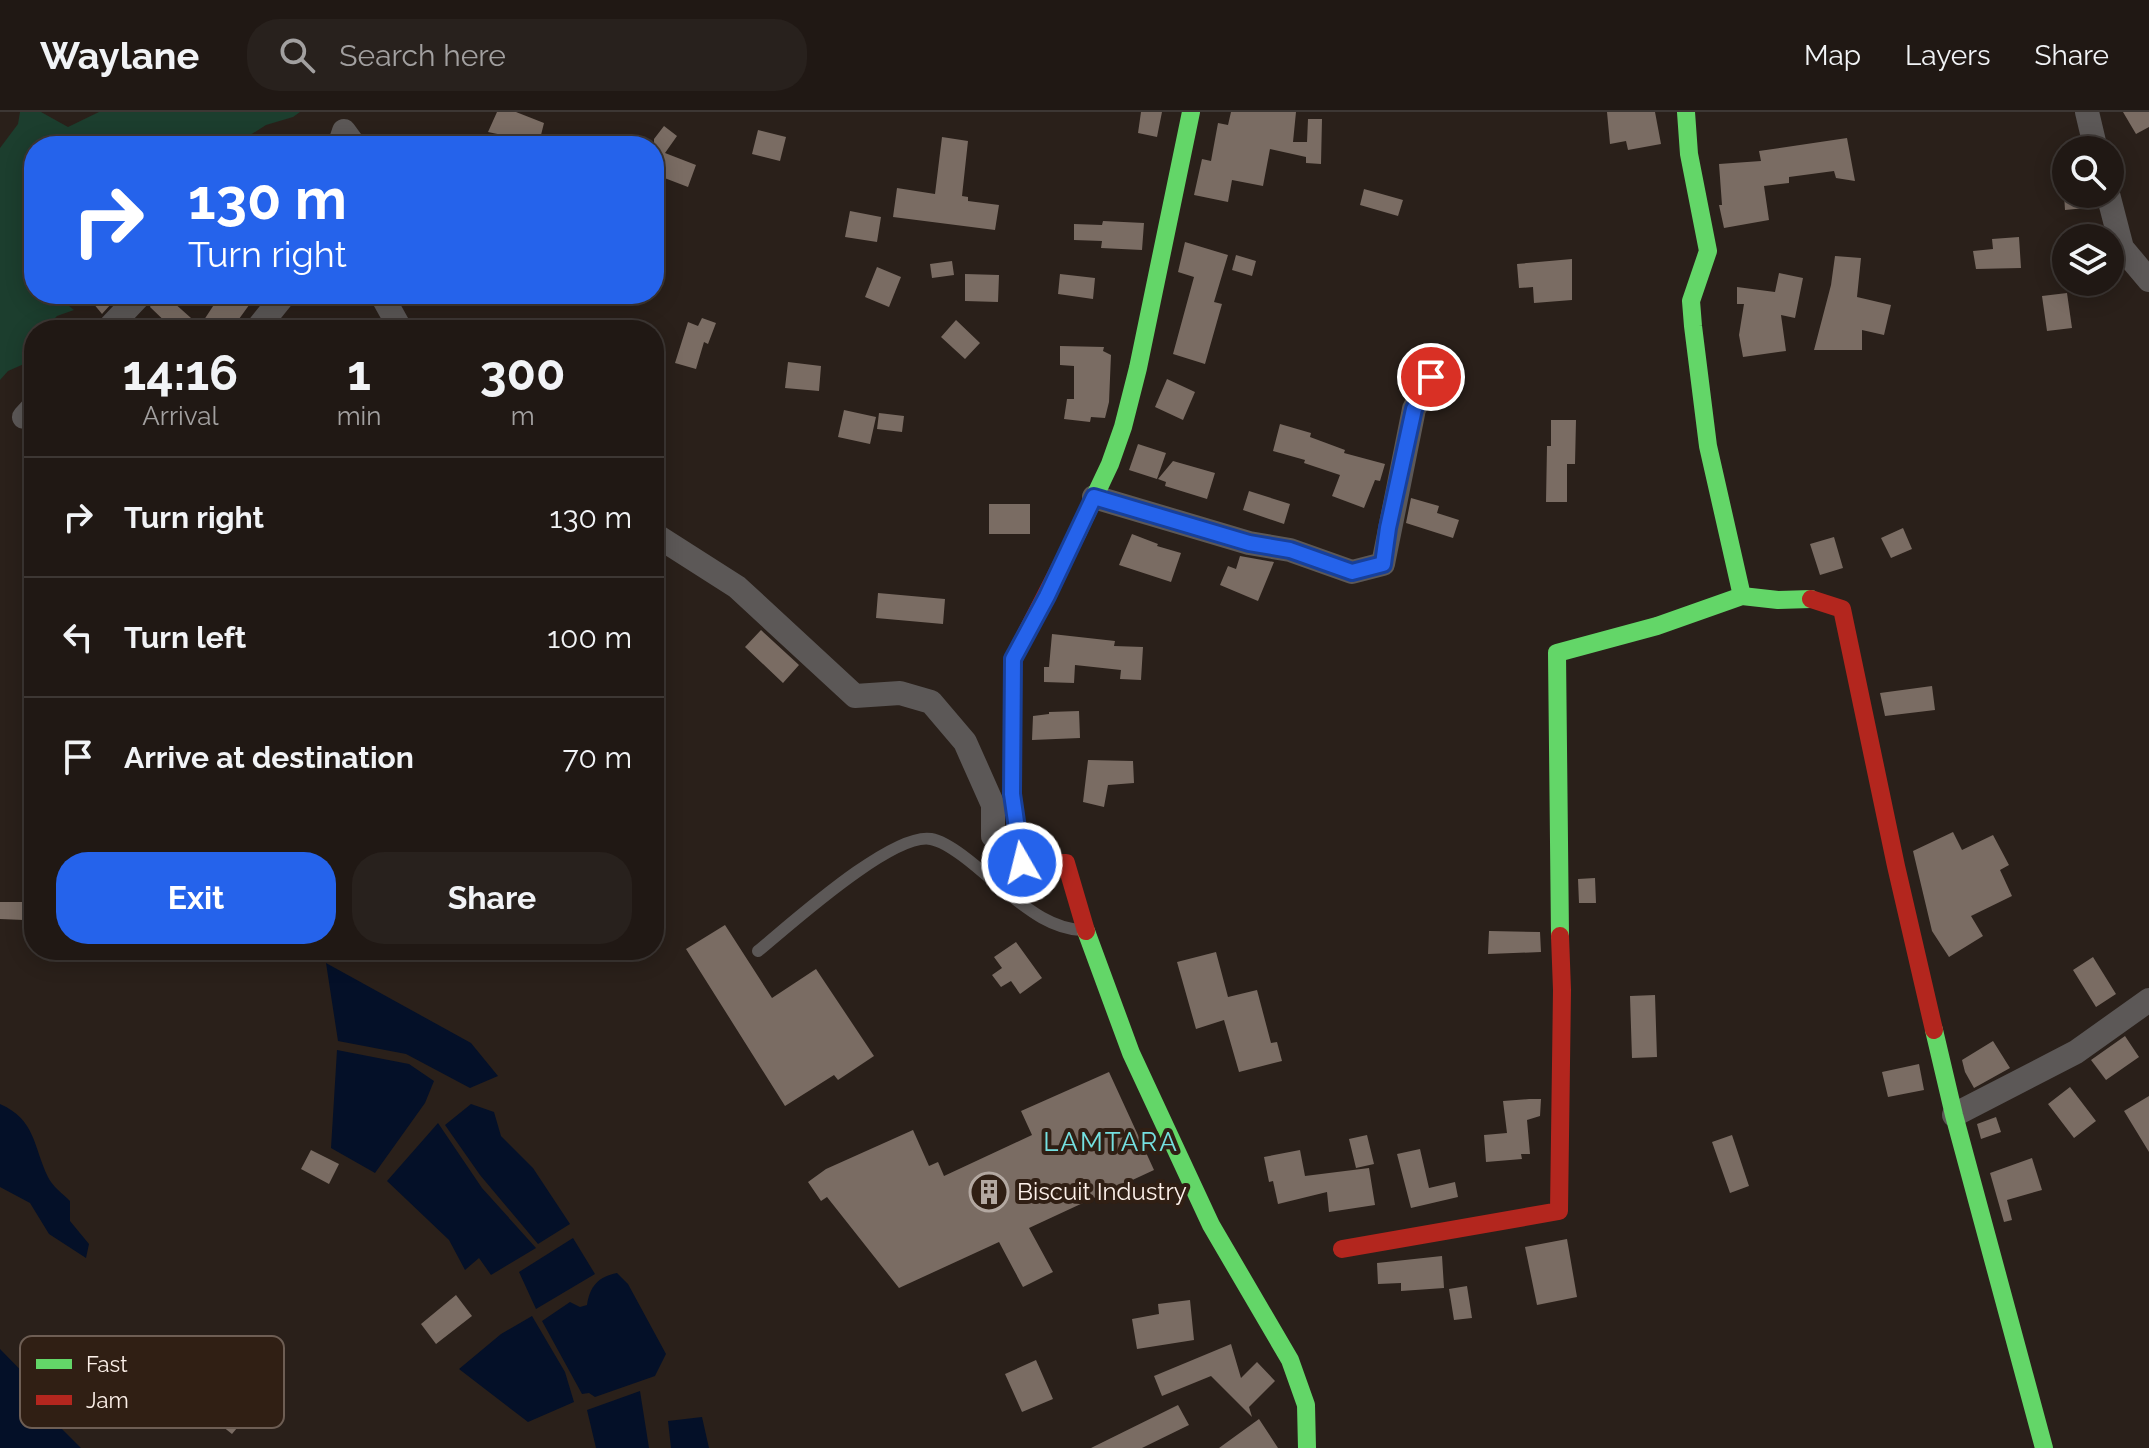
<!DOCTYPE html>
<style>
body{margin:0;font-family:Raleway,sans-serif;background:#28211d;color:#f1f3f6;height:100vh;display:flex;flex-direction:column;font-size:30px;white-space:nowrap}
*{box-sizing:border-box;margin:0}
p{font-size:26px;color:#a2a0a0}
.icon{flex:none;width:44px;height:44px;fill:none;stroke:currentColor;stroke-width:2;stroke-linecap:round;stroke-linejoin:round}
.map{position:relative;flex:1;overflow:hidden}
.details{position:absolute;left:24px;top:208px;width:640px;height:640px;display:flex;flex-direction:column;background:#201814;border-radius:32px;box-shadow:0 4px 20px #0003,0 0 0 2px #3d3734}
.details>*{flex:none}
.top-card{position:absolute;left:24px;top:24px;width:640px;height:168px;border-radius:32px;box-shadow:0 4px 20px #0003,0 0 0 2px #3d3734;background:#2563eb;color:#fff;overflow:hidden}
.controls{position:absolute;left:2052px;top:24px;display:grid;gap:16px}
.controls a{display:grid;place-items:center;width:72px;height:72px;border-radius:50%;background:#201814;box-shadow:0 4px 20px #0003,0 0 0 2px #3d3734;font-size:40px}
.pin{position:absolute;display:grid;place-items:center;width:68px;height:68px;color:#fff;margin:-34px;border:4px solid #fff;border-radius:50%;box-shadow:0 2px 8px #0007}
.me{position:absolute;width:88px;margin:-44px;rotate:352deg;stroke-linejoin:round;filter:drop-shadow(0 0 6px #0008)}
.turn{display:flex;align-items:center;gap:28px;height:168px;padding:0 32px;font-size:36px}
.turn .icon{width:104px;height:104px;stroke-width:2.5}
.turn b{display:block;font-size:56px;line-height:68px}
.eta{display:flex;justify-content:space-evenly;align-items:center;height:136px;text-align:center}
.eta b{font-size:48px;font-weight:700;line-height:56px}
.button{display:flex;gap:16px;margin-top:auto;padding:16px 32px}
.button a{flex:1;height:92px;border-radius:32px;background:#2563eb;color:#fff;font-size:32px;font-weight:700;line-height:92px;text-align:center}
.button a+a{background:#28211d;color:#f1f3f6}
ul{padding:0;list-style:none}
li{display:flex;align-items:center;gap:24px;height:120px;padding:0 32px;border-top:2px solid #3d3734}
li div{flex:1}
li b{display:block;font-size:30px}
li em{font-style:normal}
header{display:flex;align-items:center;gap:48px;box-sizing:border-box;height:112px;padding:0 40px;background:#201814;border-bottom:2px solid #3d3734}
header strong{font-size:38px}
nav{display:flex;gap:44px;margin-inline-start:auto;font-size:28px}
.search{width:560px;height:72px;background:#28211d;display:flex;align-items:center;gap:20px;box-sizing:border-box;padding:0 28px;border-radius:32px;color:#a2a0a0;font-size:30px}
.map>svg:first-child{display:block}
.green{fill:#1c3e2e}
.water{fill:#041028}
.building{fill:#7a6c63}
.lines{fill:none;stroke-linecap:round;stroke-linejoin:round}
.lane{stroke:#5c5857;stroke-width:12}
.street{stroke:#5c5857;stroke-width:24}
.fast{stroke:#63d668;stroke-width:18}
.jam{stroke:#b3261e;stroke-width:18}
.route-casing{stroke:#184099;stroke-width:20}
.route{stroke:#2563eb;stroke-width:14}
.labels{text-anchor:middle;stroke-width:8;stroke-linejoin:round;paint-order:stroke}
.poi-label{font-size:24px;fill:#fdf1ea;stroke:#301f14;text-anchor:start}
.neighbourhood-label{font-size:26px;letter-spacing:2px;fill:#74e0e0;stroke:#301f14}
.key{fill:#301f14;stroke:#6e5e54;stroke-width:2}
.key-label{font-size:22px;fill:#fdf1ea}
</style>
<header>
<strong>Waylane</strong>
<div class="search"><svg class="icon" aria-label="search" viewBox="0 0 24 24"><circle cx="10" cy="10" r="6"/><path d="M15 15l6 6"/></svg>Search here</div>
<nav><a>Map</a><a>Layers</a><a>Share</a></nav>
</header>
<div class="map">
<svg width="2149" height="1336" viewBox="0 0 2149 1336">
<rect width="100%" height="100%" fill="#2a201a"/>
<!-- green -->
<path class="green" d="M20 0H41L68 15 99 0H300L293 5 266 13 233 34H34V182H54L74 198 57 204 44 218H34L33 248 8 259 0 268V36L18 12Z"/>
<!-- water -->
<path class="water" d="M326 851 471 931 498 964 470 976 406 942 338 929Z
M337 938 409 952 434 969 425 991 375 1061 331 1036Z
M0 992C36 1008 33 1034 48 1065 52 1074 63 1082 70 1089V1109L89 1132 86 1146 49 1122 30 1091 0 1075Z
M471 992 494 1000 501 1024 533 1056 570 1112 538 1132 480 1063 445 1013Z
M438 1011 482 1076 536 1136 491 1163 479 1146 465 1158 449 1128 387 1069Z
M573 1126 595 1162 536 1197 519 1160Z
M617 1161 628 1172 666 1242 655 1264 595 1285 589 1281 582 1282 542 1209 570 1190 580 1195 587 1193C590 1174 598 1165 617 1161Z
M532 1204 565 1260 574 1290 528 1310 459 1257 501 1222Z
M0 1237 47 1285 48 1303 81 1336H0Z
M640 1279 649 1336H596L587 1298Z
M702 1305 709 1336H671L668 1309Z"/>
<!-- building -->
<path class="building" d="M497 0H516L544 11 540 27 529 23 526 34H504L507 24 488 20Z
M1141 0H1162L1157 25 1138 21Z
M1231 0H1296L1293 30H1307L1308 7H1322L1321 52 1306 51V45L1270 37 1263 74 1232 68 1228 90 1194 83 1202 47 1211 49 1218 11 1228 13Z
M1607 0H1655L1661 32 1628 38 1626 29 1610 32Z
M2123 0H2149V15L2136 22Z
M664 14 677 24 665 41 696 53 688 75 654 62V27Z
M758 18 786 25 780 49 752 42Z
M942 25 968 29 962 84 968 85V89L999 93 995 118 893 105 897 76 935 82Z
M1847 26 1855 69 1836 66 1834 59 1789 65V71L1764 74 1769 108 1724 116 1719 93H1722L1719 52 1761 49 1759 39Z
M1364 77 1403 88 1398 104 1360 93Z
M2064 82H2093L2096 95 2065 98Z
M850 99 881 105 877 130 845 125Z
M1103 109 1144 111 1142 138 1101 136 1102 129 1074 128V112L1102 113Z
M2019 125 2021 156 1976 157 1973 139 1993 137 1992 127Z
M1185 130 1228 143 1214 190 1222 192 1205 252 1173 242 1194 165 1178 160Z
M1236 143 1256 149 1252 164 1232 158Z
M1835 144 1861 146 1857 185 1891 193 1884 223 1862 218V238H1814L1831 173Z
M1572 147V188L1534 191 1533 175 1519 176 1517 152Z
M952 149 954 163 932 166 930 152Z
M877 155 901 165 889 195 865 185Z
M1779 161 1803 166 1795 206 1781 203 1786 239 1743 245 1739 223 1744 192H1737V175L1775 180Z
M965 162 999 163 998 190 965 189Z
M1060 162 1095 166 1093 187 1058 182Z
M2067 181 2072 216 2047 219 2042 184Z
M103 182H120L102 202 93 191Z
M156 182H181L173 190 200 214 221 182 233 190 239 182H257L231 218H174L150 195Z
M702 206 716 211 708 232 704 230 696 257 675 251 688 210 698 214Z
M956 208 980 231 965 247 941 225Z
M1060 234 1104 235 1103 239 1111 243 1109 290 1105 306 1091 305 1090 310 1064 307 1067 287H1074V254L1060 253Z
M788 250 821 254 819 279 785 276Z
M1167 267 1195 280 1183 308 1155 295Z
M844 298 876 305 870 332 838 325Z
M879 301 904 304 902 320 877 317Z
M1551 308H1576L1575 352H1567V390H1546L1547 334H1551Z
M1280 312 1311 321 1310 325 1345 338 1344 341 1385 352 1380 369 1375 368 1364 396 1332 384 1340 363 1304 351 1305 348 1273 339Z
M1138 332 1166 341 1157 367 1129 358Z
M1173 349 1215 361 1207 387 1165 374 1166 370 1158 367Z
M1249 379 1290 392 1284 412 1243 398Z
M1411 386 1439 394 1437 401 1459 408 1453 426 1406 411Z
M989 392H1030V422H989Z
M1903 416 1912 437 1891 446 1881 426Z
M1132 422 1158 432 1157 434 1181 441 1171 470 1119 453Z
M1834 425 1843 456 1820 463 1810 432Z
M1240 444 1274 450 1258 489 1220 473 1228 454 1236 457Z
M878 481 945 487 943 512 876 506Z
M761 518 799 553 783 571 745 535Z
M1052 522 1115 529 1114 534 1143 535 1141 568 1120 567 1121 558 1075 553 1074 571 1044 570V555H1049Z
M1932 574 1935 598 1885 604 1880 581Z
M1079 599 1080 626 1032 628 1033 604 1049 602V600Z
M1088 648 1133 649 1134 671 1108 673 1104 695 1083 690Z
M1953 720 1962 738 1993 723 2009 753 2000 758 2012 784 1971 804 1983 824 1949 845 1932 819 1913 739Z
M1595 766 1596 791H1579L1578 767Z
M0 790H24V808L0 807Z
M725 813 772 886 816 857 874 944 838 968 834 963 785 994 686 837Z
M1489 819 1540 820 1541 840 1488 842Z
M1016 830 1042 866 1020 882 1011 869 1001 875 992 863 1002 856 994 845Z
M1216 840 1228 885 1257 878 1271 931 1277 930 1282 949 1239 960 1224 908 1196 917 1177 850Z
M2093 845 2116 882 2096 895 2073 858Z
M1655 883 1657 945 1632 946 1630 884Z
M2125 924 2139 945 2106 968 2091 948Z
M1993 929 2010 956 1974 976 1965 960 1962 948Z
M1919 952 1924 978 1888 985 1882 960Z
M1109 960 1154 1058 1029 1116 1053 1160 1023 1175 999 1130 899 1176 827 1085 821 1089 808 1070 826 1057 913 1018 929 1054 938 1050 944 1064 1032 1023 1021 999Z
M2070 975 2096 1009 2074 1026 2048 992Z
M2149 984V1040L2124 999Z
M1529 987H1541L1540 1004 1527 1008 1530 1042H1521L1522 1047 1486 1050 1484 1023 1507 1021 1503 989Z
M1996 1005 2001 1020 1981 1027 1977 1012Z
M1367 1023 1374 1052 1356 1056 1349 1027Z
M1732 1023 1749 1074 1730 1081 1712 1030Z
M1420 1037 1429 1076 1455 1070 1458 1085 1411 1096 1397 1042Z
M311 1038 339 1052 329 1072 301 1057Z
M1300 1038 1305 1064 1369 1056 1375 1093 1329 1100 1327 1080 1278 1092 1273 1069 1269 1070 1264 1045Z
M2032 1046 2042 1078 2007 1088 2012 1108 2004 1110 1990 1061Z
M1567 1127 1577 1185 1537 1193 1525 1135Z
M1442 1144 1444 1176 1401 1179V1171L1378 1172 1377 1151Z
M1467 1174 1472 1206 1454 1208 1449 1177Z
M456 1183 472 1204 436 1232 421 1212Z
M1190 1188 1194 1228 1137 1237 1132 1207 1159 1202 1158 1192Z
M1231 1232 1241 1266 1257 1250 1275 1269 1249 1295 1252 1305 1211 1264 1162 1284 1154 1264Z
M1036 1248 1053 1287 1022 1300 1005 1262Z
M233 1290 248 1303 232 1322 217 1310Z
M1178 1293 1189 1313 1142 1336H1091Z
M1259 1307 1278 1336H1219Z"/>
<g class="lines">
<!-- lane -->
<path class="lane" d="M758 839C790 813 892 720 931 727 953 731 988 765 1006 780 1029 798 1051 816 1081 818"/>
<!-- street -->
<path class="street" d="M2087 0 2096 38
M339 34 344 19 355 34
M2108 82 2122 136 2149 168
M381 182 401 218
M107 218 141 182
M256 218 285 182
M24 305 34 294
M1094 385 1249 431 1290 438 1352 460 1383 452 1414 297 1431 265
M654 422 737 475 855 584 900 581 931 590 965 630 993 693V724L1022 751
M1954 1003 2076 940 2149 888"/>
<!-- fast -->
<path class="fast" d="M1686 0 1689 42 1708 139 1691 189 1693 214 1708 334 1742 484 1778 488 1811 487
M1077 422 1110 352 1123 315 1138 256 1191 0
M1086 819 1131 941 1211 1113 1290 1248 1306 1293 1307 1336
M1560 824 1557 541 1657 514 1742 484
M1934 918 1954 1003 2044 1336"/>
<!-- jam -->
<path class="jam" d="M1077 422 1013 547 1012 682 1022 751H1066L1086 819
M1811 487 1842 497 1896 754 1934 918
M1342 1137 1559 1099 1562 878 1560 824"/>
</g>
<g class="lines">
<!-- route casing -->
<g class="route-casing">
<path id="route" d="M1022 751 1012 682 1013 547 1047 484 1094 385 1249 431 1290 438 1352 460 1383 452 1388 416 1414 297 1431 265"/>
</g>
<!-- route -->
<use href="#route" class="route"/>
</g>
<!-- icons -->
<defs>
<g id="building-ring" transform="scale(2)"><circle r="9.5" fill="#301f14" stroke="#b3a8a1" stroke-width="1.5"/><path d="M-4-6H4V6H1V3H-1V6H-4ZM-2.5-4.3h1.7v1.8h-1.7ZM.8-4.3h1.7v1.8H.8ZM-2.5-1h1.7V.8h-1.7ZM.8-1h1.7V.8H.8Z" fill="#b3a8a1"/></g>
</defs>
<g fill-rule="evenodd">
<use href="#building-ring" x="989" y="1080"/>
</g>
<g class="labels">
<!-- poi labels -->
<g class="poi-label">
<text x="1017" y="1088">Biscuit Industry</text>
</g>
<!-- neighbourhood labels -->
<g class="neighbourhood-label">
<text x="1111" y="1039">LAMTARA</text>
</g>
</g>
<!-- legend -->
<rect x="20" y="1224" width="264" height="92" rx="12" class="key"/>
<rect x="36" y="1247" width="36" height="10" fill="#63d668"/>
<rect x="36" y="1283" width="36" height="10" fill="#b3261e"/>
<g class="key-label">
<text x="86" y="1260">Fast</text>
<text x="86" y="1296">Jam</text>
</g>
</svg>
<div class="controls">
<a><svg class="icon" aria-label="search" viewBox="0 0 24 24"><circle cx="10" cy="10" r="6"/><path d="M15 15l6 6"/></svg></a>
<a><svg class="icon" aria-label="layers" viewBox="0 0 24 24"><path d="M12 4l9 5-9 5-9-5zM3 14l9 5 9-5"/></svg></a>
</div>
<div class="pin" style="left:1431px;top:265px;background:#d93025"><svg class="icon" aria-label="arrive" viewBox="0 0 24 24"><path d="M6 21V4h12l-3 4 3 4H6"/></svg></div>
<svg class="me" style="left:1022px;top:751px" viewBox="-20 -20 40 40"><circle r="17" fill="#2563eb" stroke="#fff" stroke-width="3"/><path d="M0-11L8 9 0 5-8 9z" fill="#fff"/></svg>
<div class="top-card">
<div class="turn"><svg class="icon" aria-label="right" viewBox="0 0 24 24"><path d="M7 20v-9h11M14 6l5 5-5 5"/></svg><div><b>130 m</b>Turn right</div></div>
</div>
<section class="details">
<div class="eta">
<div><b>14:16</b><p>Arrival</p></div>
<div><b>1</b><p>min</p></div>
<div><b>300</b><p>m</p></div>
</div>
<ul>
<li><svg class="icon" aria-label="right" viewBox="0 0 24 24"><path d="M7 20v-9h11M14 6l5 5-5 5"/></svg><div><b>Turn right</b></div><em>130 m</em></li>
<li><svg class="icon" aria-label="left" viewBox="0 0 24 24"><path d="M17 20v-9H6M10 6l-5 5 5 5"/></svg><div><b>Turn left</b></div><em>100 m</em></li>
<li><svg class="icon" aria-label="arrive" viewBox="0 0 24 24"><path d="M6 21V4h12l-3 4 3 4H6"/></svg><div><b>Arrive at destination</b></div><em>70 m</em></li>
</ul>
<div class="button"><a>Exit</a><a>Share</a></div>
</section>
</div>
